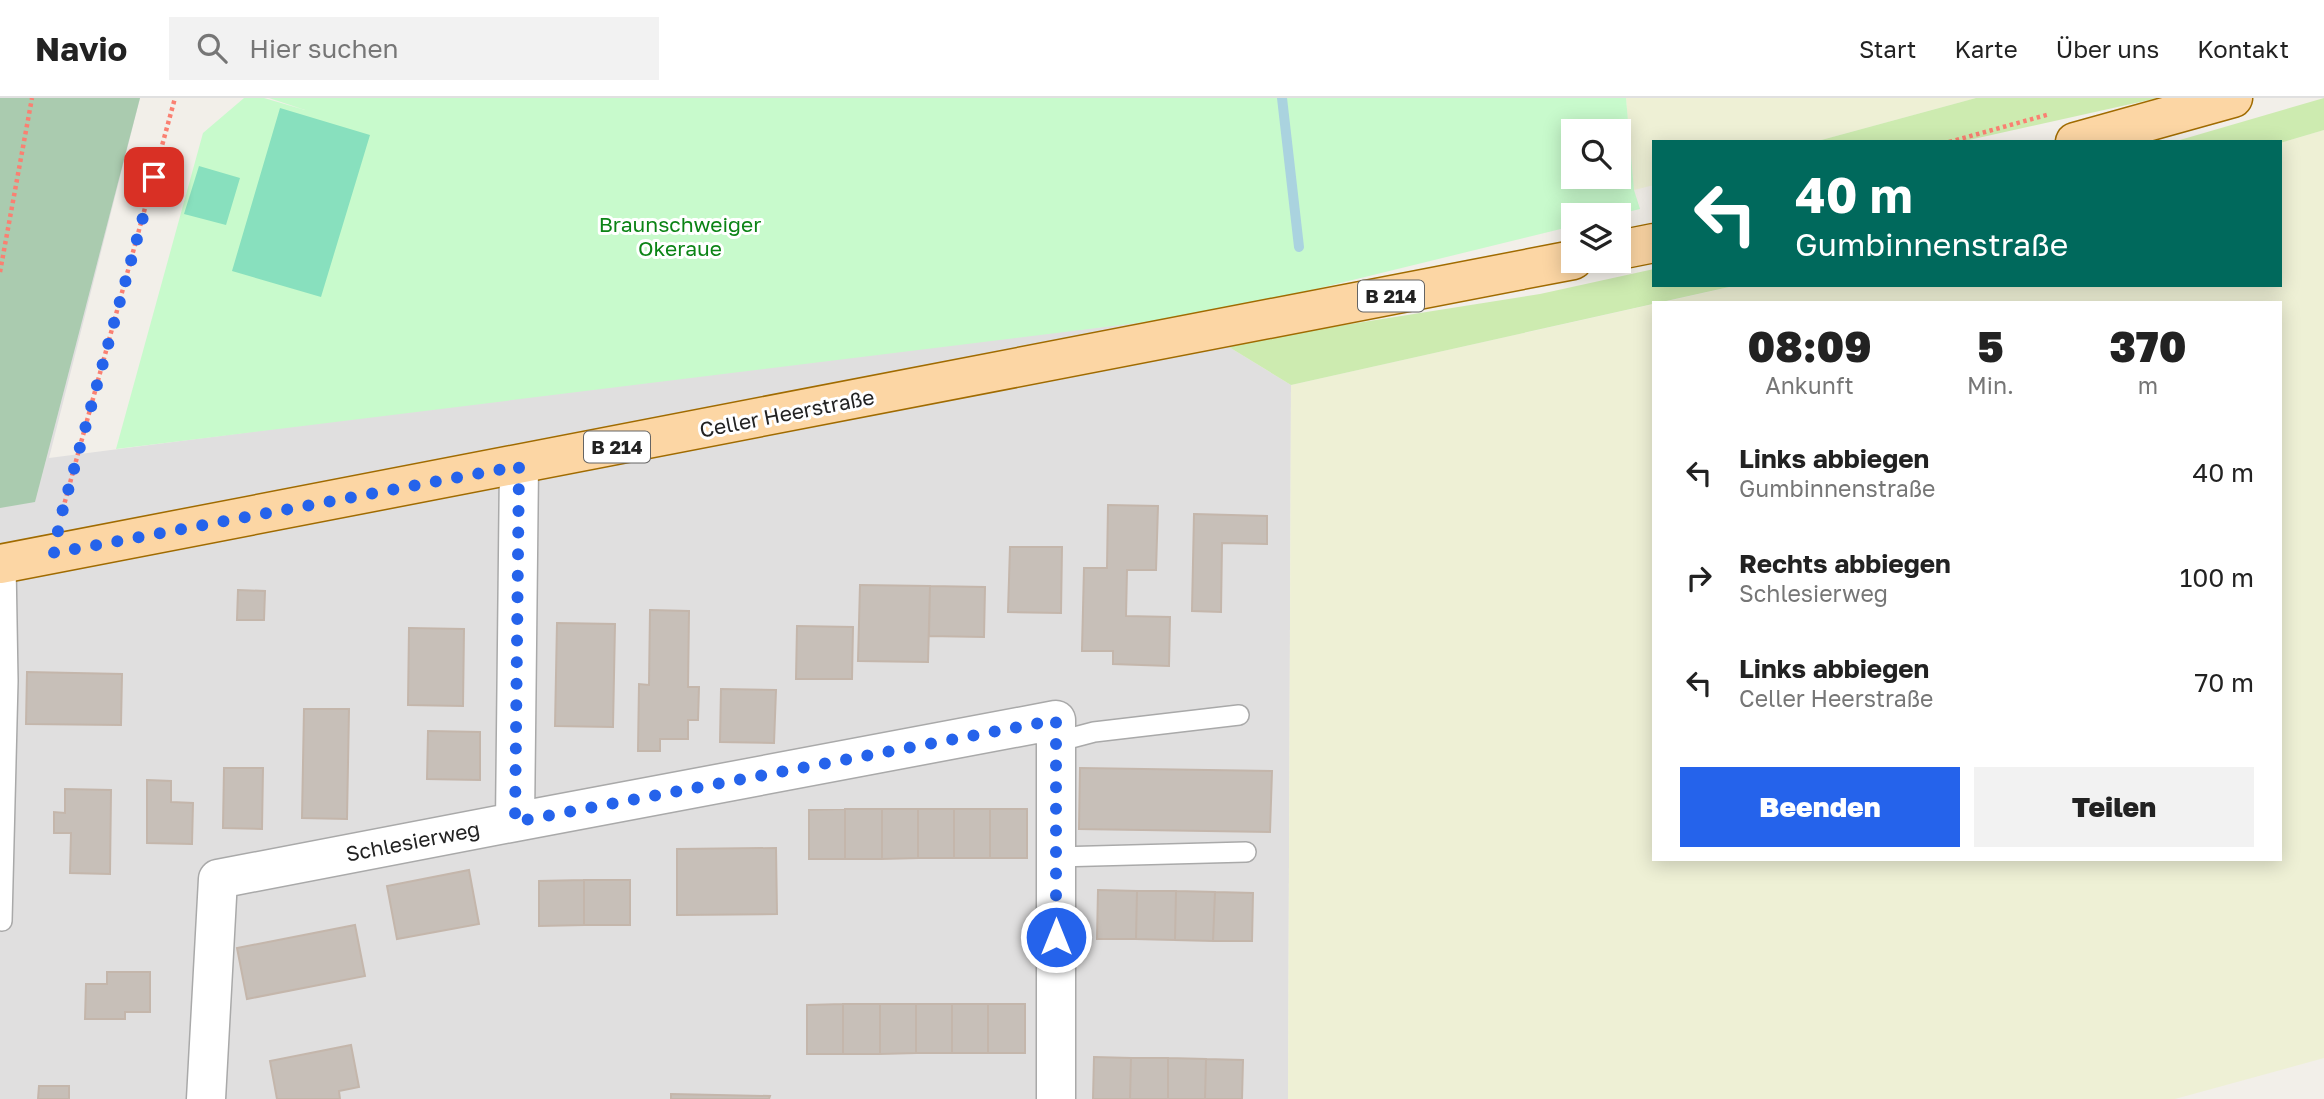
<!DOCTYPE html>
<html lang="de">
<meta charset="utf-8">
<style>
body{margin:0;font-family:"Golos Text",sans-serif;background:#f2f2f2;color:#222;height:100vh;display:flex;flex-direction:column;font-size:26px;white-space:nowrap}
*{box-sizing:border-box;margin:0}
p{font-size:23px;color:#767676}
.icon{flex:none;width:38px;height:38px;fill:none;stroke:currentColor;stroke-width:2;stroke-linecap:round;stroke-linejoin:round}
.map{position:relative;flex:1;overflow:hidden}
.panel{position:absolute;left:1652px;top:203px;width:630px;height:560px;display:flex;flex-direction:column;background:#fff;border-radius:0px;box-shadow:0 4px 18px #0003}
.panel>*{flex:none}
.hud{position:absolute;left:1652px;top:42px;width:630px;height:147px;border-radius:0px;box-shadow:0 4px 18px #0003;background:#00695c;color:#fff;overflow:hidden}
.tools{position:absolute;left:1561px;top:21px;display:grid;gap:14px}
.tools a{display:grid;place-items:center;width:70px;height:70px;border-radius:0px;background:#fff;box-shadow:0 4px 18px #0003;font-size:35px}
.pin{position:absolute;display:grid;place-items:center;width:60px;height:60px;color:#fff;margin:-30px;border-radius:14px;box-shadow:0 4px 10px #0006}
.me{position:absolute;width:77px;margin:-38px;rotate:0deg;stroke-linejoin:round;filter:drop-shadow(0 0 5px #0008)}
.turn{display:flex;align-items:center;gap:24px;height:147px;padding:0 28px;font-size:32px}
.turn .icon{width:91px;height:91px;stroke-width:2.5}
.turn b{display:block;font-size:49px;line-height:60px}
.eta{display:flex;justify-content:space-evenly;align-items:center;height:119px;text-align:center}
.eta b{font-size:42px;font-weight:800;line-height:49px}
.button{display:flex;gap:14px;margin-top:auto;padding:14px 28px}
.button a{flex:1;height:80px;border-radius:0px;background:#2563eb;color:#fff;font-size:28px;font-weight:800;line-height:80px;text-align:center}
.button a+a{background:#f2f2f2;color:#222}
ul{padding:0;list-style:none}
li{display:flex;align-items:center;gap:21px;height:105px;padding:0 28px}
li div{flex:1}
li b{display:block;font-size:26px}
li em{font-style:normal}
header{display:flex;align-items:center;gap:42px;box-sizing:border-box;height:98px;padding:0 35px;background:#fff;border-bottom:2px solid #e0e0e0}
header strong{font-size:33px}
nav{display:flex;gap:38px;margin-inline-start:auto;font-size:24px}
.search{width:490px;height:63px;background:#f2f2f2;display:flex;align-items:center;gap:18px;box-sizing:border-box;padding:0 24px;border-radius:0px;color:#767676;font-size:26px}
.map>svg:first-child{display:block}
.residential{fill:#e0dfdf}
.farmland{fill:#eef0d5}
.grass{fill:#cdebb0}
.cemetery{fill:#aacbaf}
.park{fill:#c8facc;fill-rule:evenodd}
.pitch{fill:#88e0be}
.lines{fill:none;stroke-linecap:round;stroke-linejoin:round}
.stream{stroke:#aad3df;stroke-width:10}
.building{fill:#c7bfb8;stroke:#c4b6ab;stroke-width:2}
.lane-casing{stroke:#a9a9a9;stroke-width:22}
.street-casing{stroke:#a9a9a9;stroke-width:41}
.primary-casing{stroke:#a06b00;stroke-width:41}
.path{stroke:#fa8072;stroke-width:4.5;stroke-dasharray:3.5 3.5;stroke-linecap:butt}
.lane{stroke:#fff;stroke-width:19}
.street{stroke:#fff;stroke-width:38}
.primary{stroke:#fcd6a4;stroke-width:38}
.route{stroke:#2563eb;stroke-width:12;stroke-dasharray:0 21.6}
.labels{text-anchor:middle;stroke-width:6;stroke-linejoin:round;paint-order:stroke}
.shield{fill:#fff;stroke:#646464;stroke-width:2}
.shield-label{font-size:19px;font-weight:bold;fill:#222}
.park-label{font-size:21px;fill:#0c8416;stroke:#fff}
.street-label{font-size:21px;fill:#222;stroke:#fff}
</style>
<header>
<strong>Navio</strong>
<div class="search"><svg class="icon" aria-label="search" viewBox="0 0 24 24"><circle cx="10" cy="10" r="6"/><path d="M15 15l6 6"/></svg>Hier suchen</div>
<nav><a>Start</a><a>Karte</a><a>Über uns</a><a>Kontakt</a></nav>
</header>
<div class="map">
<svg width="2324" height="1001" viewBox="0 0 2324 1001">
<rect width="100%" height="100%" fill="#f2efe9"/>
<!-- residential -->
<path class="residential" d="M0 0H140L49 360 546 296 1218 215 1224 246 1291 287 1288 1001H0Z"/>
<!-- farmland -->
<path class="farmland" d="M1626 0H1976L1814 44H1654V87L1634 92Z
M2324 32V960L2175 1001H1288L1291 287 1654 206V761H2280V205H1660L1738 187H2280V45Z"/>
<!-- grass -->
<path class="grass" d="M1976 0H2158L1960 44H1814Z
M2324 0V32L2280 45 2173 44Z
M1654 171V187H1738L1291 287 1224 246 1540 196Z"/>
<!-- cemetery -->
<path class="cemetery" d="M0 0H140L35 404 0 410Z"/>
<!-- park -->
<path class="park" d="M244 0H264L305 12 269 0H1626L1634 92 1640 111 1616 117H1573V128L1218 215 116 351 203 35ZM1573 33H1619V79H1573Z"/>
<!-- pitch -->
<path class="pitch" d="M280 10 370 37 321 199 232 173Z
M199 68 240 80 226 127 184 116Z"/>
<g class="lines">
<!-- stream -->
<path class="stream" d="M1282 0 1299 149"/>
</g>
<!-- building -->
<path class="building" d="M1108 407 1158 408 1156 472H1127L1126 518 1170 519 1169 568 1113 566V553H1082L1084 470H1107Z
M1194 416 1267 418V446L1222 445 1221 514 1192 513Z
M1010 449H1062L1061 515 1008 514Z
M860 487 930 488 928 564 858 563Z
M930 488 985 489 984 539 929 538Z
M238 492 265 493 264 522H237Z
M650 512 689 513 688 589H699L698 622H688V641H660V653H638L639 586 649 587Z
M557 525 615 526 613 629 555 628Z
M797 528 853 529 852 581H796Z
M409 530 464 531 463 608 408 607Z
M27 574 122 576 121 627 26 626Z
M721 591 776 592 774 645 720 644Z
M304 611H349L347 721 302 720Z
M428 633 480 634V682L427 681Z
M224 670H263L262 731 223 730Z
M1080 670 1272 673 1270 734 1079 731Z
M147 682 171 683V704L193 705 192 746 147 745Z
M65 691 111 692 110 776 70 775 71 735H54V714L65 715Z
M845 711V761H809V712Z
M845 711H882V761H845Z
M882 711H918V760L882 761Z
M918 711H954V760H918Z
M954 711H990V760H954Z
M990 711H1027V760H990Z
M776 750 777 816 677 817V751Z
M469 772 479 826 397 841 387 788Z
M584 782V827L539 828V783Z
M584 782H630V827H584Z
M1098 792 1137 793 1136 841H1097Z
M1137 793H1176L1175 842 1136 841Z
M1176 793 1215 794 1213 843 1175 842Z
M1215 794 1253 795 1252 843H1213Z
M355 827 365 878 247 901 237 850Z
M107 874H150V914H125V921H85L86 886H107Z
M843 906V956H807V907Z
M843 906H880V956H843Z
M880 906H916V955L880 956Z
M916 906H952V955H916Z
M952 906H988V955H952Z
M988 906H1025V955H988Z
M351 947 359 989 339 993 340 1001H277L270 963Z
M1094 959 1131 960 1130 1001H1093Z
M1131 960H1168V1001H1130Z
M1168 960 1206 961 1205 1001H1168Z
M1206 961 1243 962 1242 1001H1205Z
M39 988H69V1001H38Z
M671 996 770 998 769 1001H671Z"/>
<g class="lines">
<!-- lane casing -->
<g class="lane-casing">
<path id="lane" d="M1056 644 1094 634 1239 617
M1056 759 1246 754
M2 823 8 583 6 465"/>
</g>
<!-- street casing -->
<g class="street-casing">
<path id="street" d="M515 724 1056 622V1001
M206 1001 218 781 515 724 519 368"/>
</g>
<!-- primary casing -->
<g class="primary-casing">
<path id="primary" d="M2075 44 2233 0
M1619 152 1654 145
M0 466 1573 162"/>
</g>
<!-- path -->
<path class="path" d="M1949 44 2050 16
M0 174 32 0
M61 418 175 0"/>
<!-- lane -->
<use href="#lane" class="lane"/>
<!-- street -->
<use href="#street" class="street"/>
<!-- primary -->
<use href="#primary" class="primary"/>
</g>
<g class="lines">
<!-- route -->
<path class="route" d="M154 79 60 422 54 455 519 368 515 724 1056 622V839"/>
</g>
<g class="labels">
<!-- shield labels -->
<g class="shield">
<rect x="1358" y="182.5" width="66" height="31" rx="5"/>
<rect x="584" y="333.5" width="66" height="31" rx="5"/>
</g>
<g class="shield-label">
<text x="1391" y="205">B 214</text>
<text x="617" y="356">B 214</text>
</g>
<!-- park labels -->
<g class="park-label">
<text x="680" y="134">Braunschweiger<tspan x="680" dy="24">Okeraue</tspan></text>
</g>
<!-- street labels -->
<g class="street-label">
<text transform="translate(787 316) rotate(-11)" y="7">Celler Heerstraße</text>
<text transform="translate(413 744) rotate(-11)" y="7">Schlesierweg</text>
</g>
</g>
</svg>
<div class="tools">
<a><svg class="icon" aria-label="search" viewBox="0 0 24 24"><circle cx="10" cy="10" r="6"/><path d="M15 15l6 6"/></svg></a>
<a><svg class="icon" aria-label="layers" viewBox="0 0 24 24"><path d="M12 4l9 5-9 5-9-5zM3 14l9 5 9-5"/></svg></a>
</div>
<div class="pin" style="left:154px;top:79px;background:#d93025"><svg class="icon" aria-label="arrive" viewBox="0 0 24 24"><path d="M6 21V4h12l-3 4 3 4H6"/></svg></div>
<svg class="me" style="left:1056px;top:839px" viewBox="-20 -20 40 40"><circle r="17" fill="#2563eb" stroke="#fff" stroke-width="3"/><path d="M0-11L8 9 0 5-8 9z" fill="#fff"/></svg>
<div class="hud">
<div class="turn"><svg class="icon" aria-label="left" viewBox="0 0 24 24"><path d="M17 20v-9H6M10 6l-5 5 5 5"/></svg><div><b>40 m</b>Gumbinnenstraße</div></div>
</div>
<section class="panel">
<div class="eta">
<div><b>08:09</b><p>Ankunft</p></div>
<div><b>5</b><p>Min.</p></div>
<div><b>370</b><p>m</p></div>
</div>
<ul>
<li><svg class="icon" aria-label="left" viewBox="0 0 24 24"><path d="M17 20v-9H6M10 6l-5 5 5 5"/></svg><div><b>Links abbiegen</b><p>Gumbinnenstraße</p></div><em>40 m</em></li>
<li><svg class="icon" aria-label="right" viewBox="0 0 24 24"><path d="M7 20v-9h11M14 6l5 5-5 5"/></svg><div><b>Rechts abbiegen</b><p>Schlesierweg</p></div><em>100 m</em></li>
<li><svg class="icon" aria-label="left" viewBox="0 0 24 24"><path d="M17 20v-9H6M10 6l-5 5 5 5"/></svg><div><b>Links abbiegen</b><p>Celler Heerstraße</p></div><em>70 m</em></li>
</ul>
<div class="button"><a>Beenden</a><a>Teilen</a></div>
</section>
</div>
